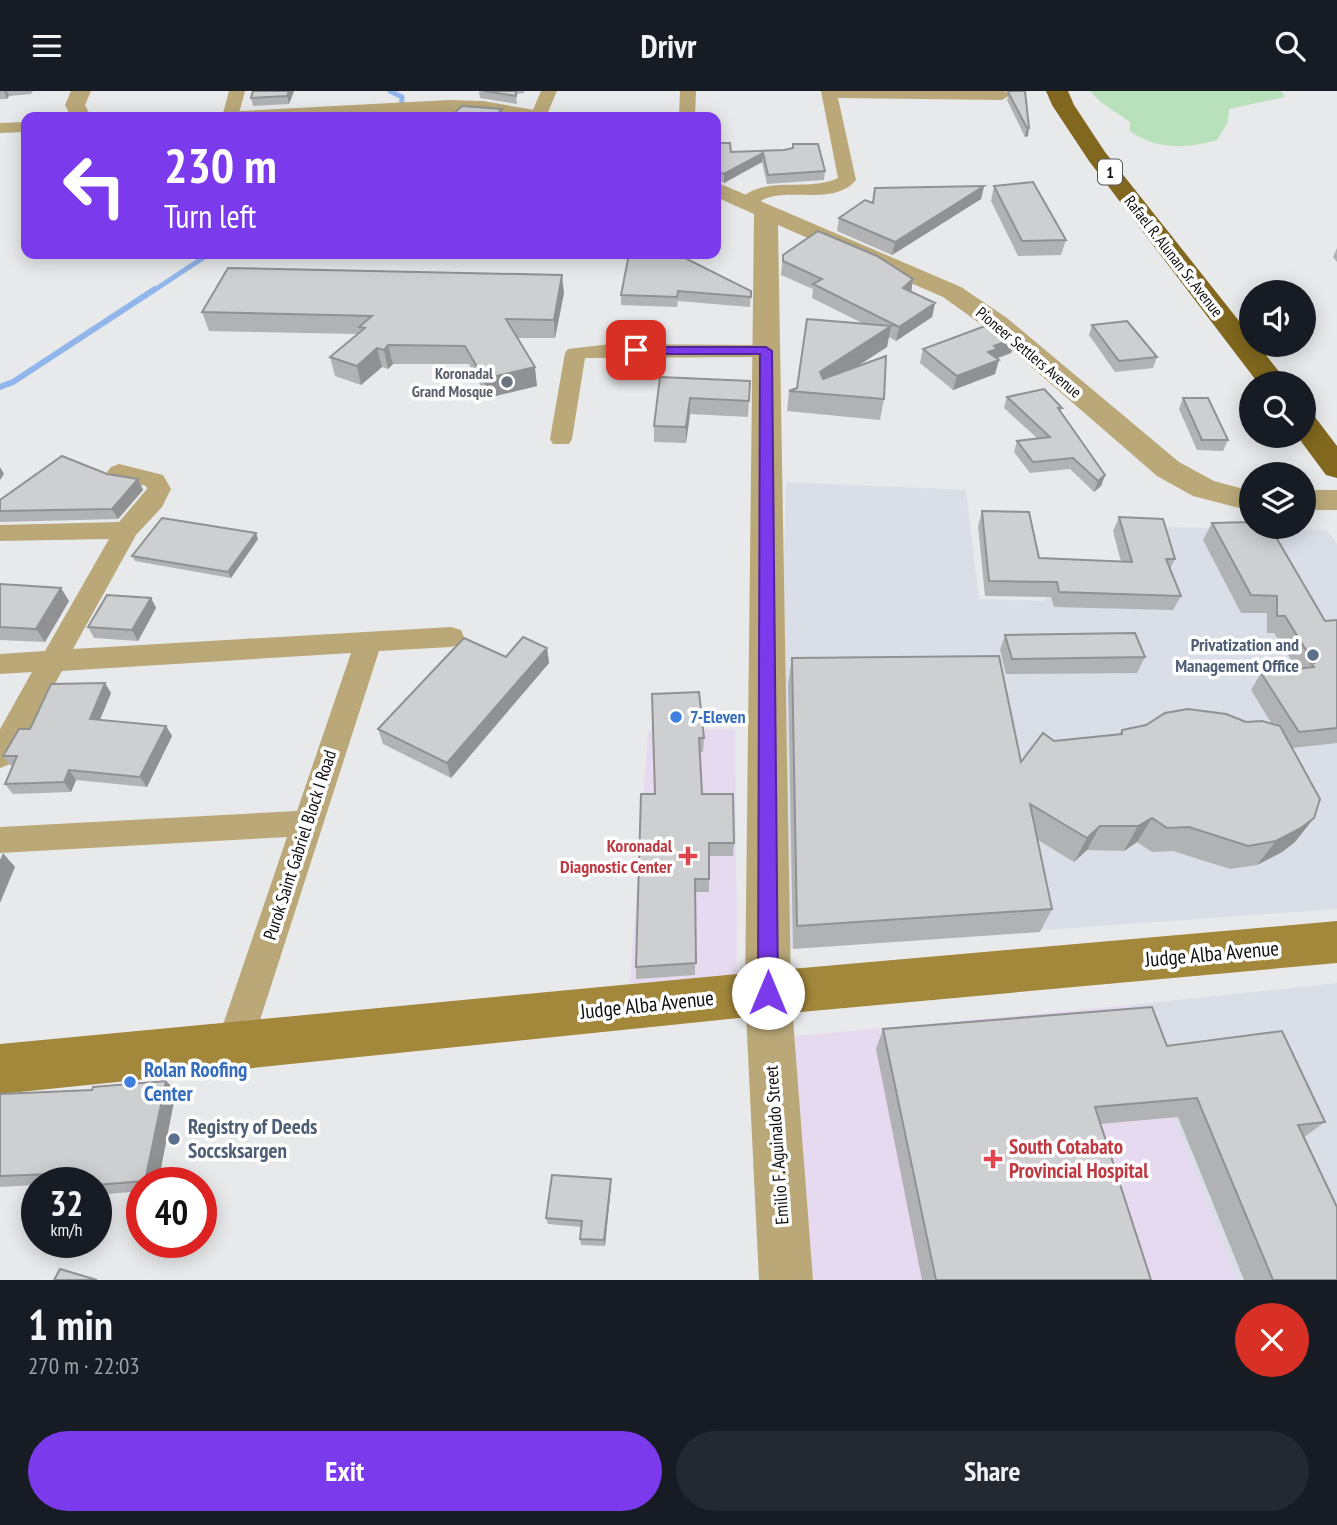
<!DOCTYPE html>
<meta charset="utf-8">
<style>
body{margin:0;font-family:"PT Sans Narrow",sans-serif;background:#242831;color:#f1f3f6;height:100vh;display:flex;flex-direction:column;font-size:26px;white-space:nowrap}
*{box-sizing:border-box;margin:0}
p{font-size:23px;color:#9ea1a6}
.icon{flex:none;width:38px;height:38px;fill:none;stroke:currentColor;stroke-width:2;stroke-linecap:round;stroke-linejoin:round}
.map{position:relative;height:1189px;overflow:hidden}
.drawer{display:flex;flex-direction:column;background:#171b24;flex:1}
.drawer>*{flex:none}
.hud{position:absolute;left:21px;top:21px;width:700px;height:147px;border-radius:14px;box-shadow:0 4px 18px #0003;background:#7c3aed;color:#fff;overflow:hidden}
.fabs{position:absolute;left:1239px;top:189px;display:grid;gap:14px}
.fabs a{display:grid;place-items:center;width:77px;height:77px;border-radius:50%;background:#171b24;box-shadow:0 4px 18px #0003;font-size:35px}
.speed{position:absolute;left:21px;top:1076px;display:flex;gap:14px;font-size:35px;font-weight:700;text-align:center}
.speed>*{display:grid;place-content:center;width:91px;height:91px;border-radius:50%;background:#171b24;box-shadow:0 4px 18px #0003;line-height:1}
.speed small{font-size:18px;font-weight:400}
.speed .limit{border:10px solid #d22;background:#fff;color:#111}
.pin{position:absolute;display:grid;place-items:center;width:60px;height:60px;color:#fff;margin:-30px;border-radius:14px;box-shadow:0 4px 10px #0006}
.me{position:absolute;width:77px;margin:-38px;rotate:0deg;stroke-linejoin:round;filter:drop-shadow(0 0 5px #0008)}
.turn{display:flex;align-items:center;gap:24px;height:147px;padding:0 28px;font-size:32px}
.turn .icon{width:91px;height:91px;stroke-width:2.5}
.turn b{display:block;font-size:49px;line-height:60px}
.round{display:grid;place-items:center;flex:none;width:74px;height:74px;border-radius:37px;background:#242831}
.head{display:flex;align-items:center;justify-content:space-between;height:119px;padding:0 28px}
h1{font-size:42px;font-weight:600;line-height:52px}
.action{display:flex;gap:14px;margin-top:auto;padding:14px 28px}
.action a{flex:1;height:80px;border-radius:42px;background:#7c3aed;color:#fff;font-size:28px;font-weight:600;line-height:80px;text-align:center}
.action a+a{background:#242831;color:#f1f3f6}
header{display:flex;justify-content:space-between;align-items:center;height:91px;padding:0 28px;background:#171b24;font-size:32px;font-weight:600}
.map>svg:first-child{display:block}
.built{fill:#dadee7}
.medical{fill:#e5daef}
.green{fill:#b8e0ba}
.lines{fill:none;stroke-linecap:round;stroke-linejoin:round}
.stream-far1{stroke:#91b6ec;stroke-width:5}
.stream{stroke:#91b6ec;stroke-width:6}
.minor{fill:#baa879;fill-rule:evenodd}
.tertiary{fill:#baa879;fill-rule:evenodd}
.secondary{fill:#a3873b;fill-rule:evenodd}
.trunk{fill:#81681e;fill-rule:evenodd}
.wall{fill:#b1b2b4}
.shaded-wall{fill:#909192}
.building{fill:#cecfd1;stroke:#909192;stroke-width:2}
.route{fill:#7c3aed;stroke:#51269a;stroke-width:2}
.worship-dot{fill:#6b7280;stroke:#fff;stroke-width:2.5}
.service-dot{fill:#5c6f8a;stroke:#fff;stroke-width:2.5}
.shop-dot{fill:#3f7fe0;stroke:#fff;stroke-width:2.5}
.health-dot{fill:#e0444e;stroke:#fff;stroke-width:2.5}
.labels{text-anchor:middle;stroke-width:7;stroke-linejoin:round;paint-order:stroke}
.shield{fill:#fff;stroke:#575758;stroke-width:2}
.shield-label{font-size:16px;font-weight:bold;fill:#0f0f10}
.far-street-label{font-size:16px;fill:#0f0f10;stroke:#fff}
.far-worship-label{font-size:16px;font-weight:bold;fill:#5b616d;stroke:#fff;text-anchor:end}
.service-label{font-size:18px;font-weight:bold;fill:#4e5e75;stroke:#fff;text-anchor:end}
.shop-label{font-size:18px;font-weight:bold;fill:#366cbe;stroke:#fff;text-anchor:start}
.street-label{font-size:18px;fill:#0f0f10;stroke:#fff}
.health-label{font-size:18px;font-weight:bold;fill:#be3a42;stroke:#fff;text-anchor:end}
.near-street-label{font-size:21px;fill:#0f0f10;stroke:#fff}
.near-shop-label{font-size:21px;font-weight:bold;fill:#366cbe;stroke:#fff;text-anchor:start}
.near-service-label{font-size:21px;font-weight:bold;fill:#4e5e75;stroke:#fff;text-anchor:start}
.near-health-label{font-size:21px;font-weight:bold;fill:#be3a42;stroke:#fff;text-anchor:start}
</style>
<header><svg class="icon" aria-label="menu" viewBox="0 0 24 24"><path d="M4 6h16M4 12h16M4 18h16"/></svg>Drivr<svg class="icon" aria-label="search" viewBox="0 0 24 24"><circle cx="10" cy="10" r="6"/><path d="M15 15l6 6"/></svg></header>
<div class="map">
<svg width="1337" height="1189" viewBox="0 0 1337 1189">
<rect width="100%" height="100%" fill="#e8e9eb"/>
<!-- built -->
<path class="built" d="M786 391 966 399 979 508 1046 510 1040 476 1173 487 1159 436 1327 439 1337 453V818L780 858 781 593Z
M1337 892V1189H1237L1131 914Z"/>
<!-- medical -->
<path class="medical" d="M735 638 737 889 630 892 648 640Z
M1131 914 1237 1189H814L776 947Z"/>
<!-- green -->
<path class="green" d="M1090 0H1281L1285 6 1229 18 1228 31 1217 49C1188 58 1155 59 1130 40V31L1102 12Z"/>
<g class="lines">
<!-- stream-far1 -->
<path class="stream-far1" d="M390 0 402 6 401 26
M153 200 209 163"/>
<!-- stream -->
<path class="stream" d="M0 296 13 291 155 198"/>
<!-- minor -->
<path class="minor" d="M229 0H245L238 26H222Z
M541 0H557L546 26H530Z
M680 0H696L695 26H679Z
M821 0H1005L1010 4 1002 9 838 7 856 89C836 113 797 99 770 106 758 109 753 119 740 116L737 112C761 82 807 102 838 87Z
M26 31V41L0 42V32Z
M610 253 766 254 773 256 776 260 773 264 766 266 585 267 572 348 569 353H553L550 348 565 262 568 258Z
M119 373 163 384 171 398 162 416 136 444 73 558 451 536 461 539 464 546 461 553 451 556 379 560 251 957 246 969 233 974 220 969 215 957 287 746 0 762V736L297 720 351 562 62 580 10 673 0 677V638L32 581 0 583V563L45 560 109 448 0 450V434L119 431 147 398 146 395 111 386 107 381 111 376Z"/>
<!-- tertiary -->
<path class="tertiary" d="M71 0H91L85 14 91 26H71L65 14Z
M449 9 483 10 540 20 547 22 550 26C516 28 483 21 449 21 376 22 303 29 230 26L233 22 240 20Z
M716 91 961 196 1007 227 1179 371 1214 390 1251 400V420L1193 405 1157 385 989 239 943 206 778 134 791 902 813 1189H759L745 902 754 123 716 106Z
M1304 399H1337V419H1304Z"/>
<!-- secondary -->
<path class="secondary" d="M1337 830V872L768 924 0 1003V953L768 880Z"/>
<!-- trunk -->
<path class="trunk" d="M1046 0H1068L1074 14 1105 61 1251 245V254H1258L1288 292H1258L1089 70 1052 14Z
M1304 324 1315 326 1337 355V387L1326 384 1297 345H1304Z"/>
</g>
<!-- wall -->
<path class="wall" d="M0 0H33L31 3 9 5 7 8H0Z
M253 0H294L289 13 253 15 251 7Z
M479 0H524V2L516 3 517 13 480 7Z
M1007 0H1025L1028 45 1025 46 1007 9 1009 1Z
M716 52 731 61 784 59 793 57V53L825 80 824 89 767 93 762 71 724 92 716 89Z
M984 95 981 108 892 164 837 140 839 127 873 112Z
M994 95 1066 149 1061 164 1018 165 991 110Z
M1337 157V171L1333 166Z
M629 163 751 200 750 216 678 210 677 216 621 214V204Z
M783 164 913 188 911 201 935 212 932 226 896 250 889 246 887 256 856 276 884 308 880 329 787 320 789 300 797 297 864 233 812 207 813 198 781 184Z
M564 202 555 247H517L537 295 487 307 469 273H393L388 278 382 276 361 294 335 285 330 266 358 243 209 240 202 221Z
M1092 234 1157 266 1153 277 1115 281 1089 244Z
M1015 247 1011 262 997 267 995 283 953 299 920 272 923 258Z
M660 286 750 290 748 326 690 323 686 352 654 351V335Z
M1007 306 1062 317 1060 320 1105 384 1101 395 1094 401 1070 378 1030 382 1014 361 1017 350 1037 347 1004 317Z
M1183 307 1228 349 1223 360 1197 359 1179 318Z
M107 383 138 388 143 399 118 428 0 431V409Z
M982 420 1039 467 1121 471 1113 440 1119 426 1175 468 1170 478 1181 505 1173 519 1054 516 1051 506 985 505 978 435Z
M1212 432 1325 530 1337 529V652L1292 657 1295 751 1282 761 1257 774 1230 778 1173 760 1152 761 1137 751 1124 760 1087 759 1074 771 1038 749 1052 818 1040 841 793 858 788 593 792 567 1021 671 1054 650 1119 643 1122 639 1246 631 1272 633 1251 599 1261 582 1297 578 1274 542H1267V522H1241L1203 449Z
M258 448 231 487 135 470 132 465Z
M0 493 69 510 45 551 0 549Z
M151 507 156 517 138 550 94 547 88 536Z
M1005 544 1145 566 1137 582 1006 583 1000 559Z
M547 557 549 572 451 687 383 653 378 638 506 566Z
M111 602 100 629 166 635 172 645 147 696 76 689 71 701 13 703 5 693 13 675H11L3 665 30 638Z
M652 603 704 647 703 661H700L702 703 734 752 733 765H709V801H695V884L636 888V876L655 703Z
M883 938 1167 955 1325 1031 1303 1047 1337 1189H1244L1178 1026 1100 1033 1151 1189H922L876 958Z
M166 990 176 1000 158 1092H142V1100L96 1104V1092H37V1094L0 1096V1003L92 999Z
M611 1095 605 1155 581 1154 580 1148 581 1136 548 1133 546 1127Z"/>
<!-- shaded-wall -->
<path class="shaded-wall" d="M4 0H7L9 5 7 8Z
M289 0H294L289 13 287 5Z
M502 18 503 26H494Z
M1027 37H1029L1028 45 1025 46Z
M763 62 762 71 724 92V83Z
M984 95 981 108 892 164 895 151Z
M562 184 564 202 555 247 554 229Z
M913 188 911 202 903 197Z
M935 212 932 226 896 250 899 236Z
M891 235 887 256 817 301 820 281Z
M1015 247 1011 262 995 268 999 269 995 283 953 299 957 285 988 261 994 255Z
M388 254 393 273 388 278 384 259Z
M377 257 382 276 361 294 357 275Z
M535 276 537 295 487 307 484 288Z
M690 307V323L686 352V336Z
M0 376 4 383 0 389Z
M1105 384 1101 395 1094 401 1098 390Z
M138 388 143 399 118 428 112 418Z
M256 442 258 448 231 487 228 481Z
M61 497 69 510 45 551 36 538Z
M151 507 156 517 138 550 132 539Z
M547 557 549 572 451 687 447 672Z
M105 592 111 602 96 638 90 628Z
M166 635 172 645 147 696 140 686Z
M69 679 76 689 71 701 64 691Z
M1152 727 1137 751 1124 760 1138 735Z
M1314 727 1295 751 1282 761 1257 774 1276 750Z
M1100 735 1087 759 1074 771 1087 747Z
M3 762 15 776 0 812V769Z
M166 990 176 1000 158 1092H148L145 1090Z
M611 1088V1095L605 1155 604 1149Z"/>
<!-- building -->
<path class="building" d="M253 0H289L287 5 251 7Z
M484 0H516V5Z
M1011 0H1025L1029 37H1027L1008 1Z
M462 15 502 18 494 26H450Z
M716 52H730L731 61 784 59 793 57V53H818L825 80 768 84 763 62 724 83 716 80Z
M1033 91 1066 149 1022 150 994 95Z
M984 95 895 151 839 127 865 109 873 112 875 97Z
M818 140 877 165 913 188 903 197 935 212 899 236 813 193 822 188 783 170V164Z
M629 163H677L751 200V206L678 200 677 206 621 204Z
M228 177 562 184 554 229 506 228 535 276 484 288 465 255 388 254 384 259 377 257 357 275 330 266 365 237 359 236 372 225 202 221Z
M807 228 891 235 820 281 823 288 886 265 884 308 789 300 797 297Z
M1127 230 1157 266 1119 270 1092 234Z
M996 231 1015 247 994 255 997 258 988 261 999 269 957 285 923 258Z
M660 286 750 290 749 310 690 307 686 336 654 335Z
M1044 298 1062 317H1058L1105 384 1098 390 1073 367 1033 371 1017 350 1050 346 1007 306Z
M1183 307H1208L1228 349H1202Z
M62 365 107 383 138 388 112 418 0 420V409Z
M982 420 1029 421 1039 467 1132 471 1119 426 1163 428 1175 468H1166L1181 505 1059 501 1057 491 989 490Z
M162 427 256 442 228 481 132 465Z
M1251 431V436H1270L1325 530 1337 529V637L1299 641 1261 582 1314 576 1311 572H1314L1285 525H1277V505L1251 504 1212 432Z
M0 493 61 497 36 538 0 536Z
M107 504 151 507 132 539 88 536Z
M1135 542 1145 566 1012 568 1005 544Z
M523 546 547 557 447 672 378 638 464 547 506 566Z
M999 565 1021 671 1043 642 1054 650 1122 643V639L1146 634 1165 622 1188 618 1226 623 1246 631 1262 630 1280 635 1320 708 1314 727 1301 737 1276 750 1248 755 1189 736 1167 737 1152 727 1138 735H1100L1087 747 1030 713 1052 818 797 835 792 567Z
M105 592 90 628 166 635 140 686 69 679 64 691 5 693 17 665H3L19 638H30L51 593Z
M699 601 704 647H699L702 703H733L734 752H709V788H695L696 872 636 876 641 703H655L652 603Z
M1152 916 1167 955 1282 940 1325 1031 1298 1034 1337 1116V1189H1273L1197 1007 1095 1016 1151 1189H936L883 938Z
M166 990 145 1090 96 1094V1092H76L79 1082 0 1085V1003L92 999 93 996Z
M552 1084 611 1088 604 1149 580 1148 582 1130 546 1127Z
M60 1178 97 1189H54Z"/>
<!-- route -->
<path class="route" d="M632 256H766L772 260 778 902 775 908 768 911 761 908 758 902 760 263H636L632 262Z"/>
<!-- markers -->
<circle class="worship-dot" cx="507" cy="291" r="7"/>
<g class="service-dot">
<circle cx="1313" cy="564" r="7"/>
<circle cx="174" cy="1048" r="7"/>
</g>
<g class="shop-dot">
<circle cx="676" cy="626" r="7"/>
<circle cx="130" cy="991" r="7"/>
</g>
<g class="health-dot">
<path d="M684.5 754.5h7v7h7v7h-7v7h-7v-7h-7v-7h7z"/>
<path d="M989.5 1057.5h7v7h7v7h-7v7h-7v-7h-7v-7h7z"/>
</g>
<g class="labels">
<!-- shield labels -->
<rect class="shield" x="1098" y="68.5" width="24" height="25" rx="5"/>
<g class="shield-label">
<text x="1110" y="87">1</text>
</g>
<!-- far-street labels -->
<g class="far-street-label">
<text transform="translate(1174 165) rotate(52)" y="6">Rafael R. Alunan Sr. Avenue</text>
<text transform="translate(1029 261) rotate(40)" y="6">Pioneer Settlers Avenue</text>
</g>
<!-- far-worship labels -->
<g class="far-worship-label">
<text x="493" y="288">Koronadal<tspan x="493" dy="18">Grand Mosque</tspan></text>
</g>
<!-- service labels -->
<g class="service-label">
<text x="1299" y="560">Privatization and<tspan x="1299" dy="21">Management Office</tspan></text>
</g>
<!-- shop labels -->
<g class="shop-label">
<text x="690" y="632">7-Eleven</text>
</g>
<!-- street labels -->
<g class="street-label">
<text transform="translate(300 754) rotate(-72)" y="6">Purok Saint Gabriel Block I Road</text>
<text transform="translate(777 1054) rotate(-94)" y="6">Emilio F. Aguinaldo Street</text>
</g>
<!-- health labels -->
<g class="health-label">
<text x="672" y="761">Koronadal<tspan x="672" dy="21">Diagnostic Center</tspan></text>
</g>
<!-- near-street labels -->
<g class="near-street-label">
<text transform="translate(1212 863) rotate(-5)" y="7">Judge Alba Avenue</text>
<text transform="translate(647 914) rotate(-6)" y="7">Judge Alba Avenue</text>
</g>
<!-- near-shop labels -->
<g class="near-shop-label">
<text x="144" y="986">Rolan Roofing<tspan x="144" dy="24">Center</tspan></text>
</g>
<!-- near-service labels -->
<g class="near-service-label">
<text x="188" y="1043">Registry of Deeds<tspan x="188" dy="24">Soccsksargen</tspan></text>
</g>
<!-- near-health labels -->
<g class="near-health-label">
<text x="1009" y="1063">South Cotabato<tspan x="1009" dy="24">Provincial Hospital</tspan></text>
</g>
</g>
</svg>
<div class="fabs">
<a><svg class="icon" aria-label="sound" viewBox="0 0 24 24"><path d="M4 9h4l5-4v14l-5-4H4zM17 9q2 3 0 6"/></svg></a>
<a><svg class="icon" aria-label="search" viewBox="0 0 24 24"><circle cx="10" cy="10" r="6"/><path d="M15 15l6 6"/></svg></a>
<a><svg class="icon" aria-label="layers" viewBox="0 0 24 24"><path d="M12 4l9 5-9 5-9-5zM3 14l9 5 9-5"/></svg></a>
</div>
<div class="speed"><div>32<small>km/h</small></div><div class="limit">40</div></div>
<div class="pin" style="left:636px;top:259px;background:#d93025"><svg class="icon" aria-label="arrive" viewBox="0 0 24 24"><path d="M6 21V4h12l-3 4 3 4H6"/></svg></div>
<svg class="me" style="left:768px;top:902px" viewBox="-20 -20 40 40"><circle r="19" fill="#fff"/><path d="M0-13L10 11 0 6-10 11z" fill="#7c3aed"/></svg>
<div class="hud">
<div class="turn"><svg class="icon" aria-label="left" viewBox="0 0 24 24"><path d="M17 20v-9H6M10 6l-5 5 5 5"/></svg><div><b>230 m</b>Turn left</div></div>
</div>
</div>
<section class="drawer">
<div class="head"><div><h1>1 min</h1><p>270 m · 22:03</p></div><a class="round" style="background:#d93025;color:#fff"><svg class="icon" aria-label="close" viewBox="0 0 24 24"><path d="M6 6l12 12M18 6L6 18"/></svg></a></div>
<div class="action"><a>Exit</a><a>Share</a></div>
</section>
